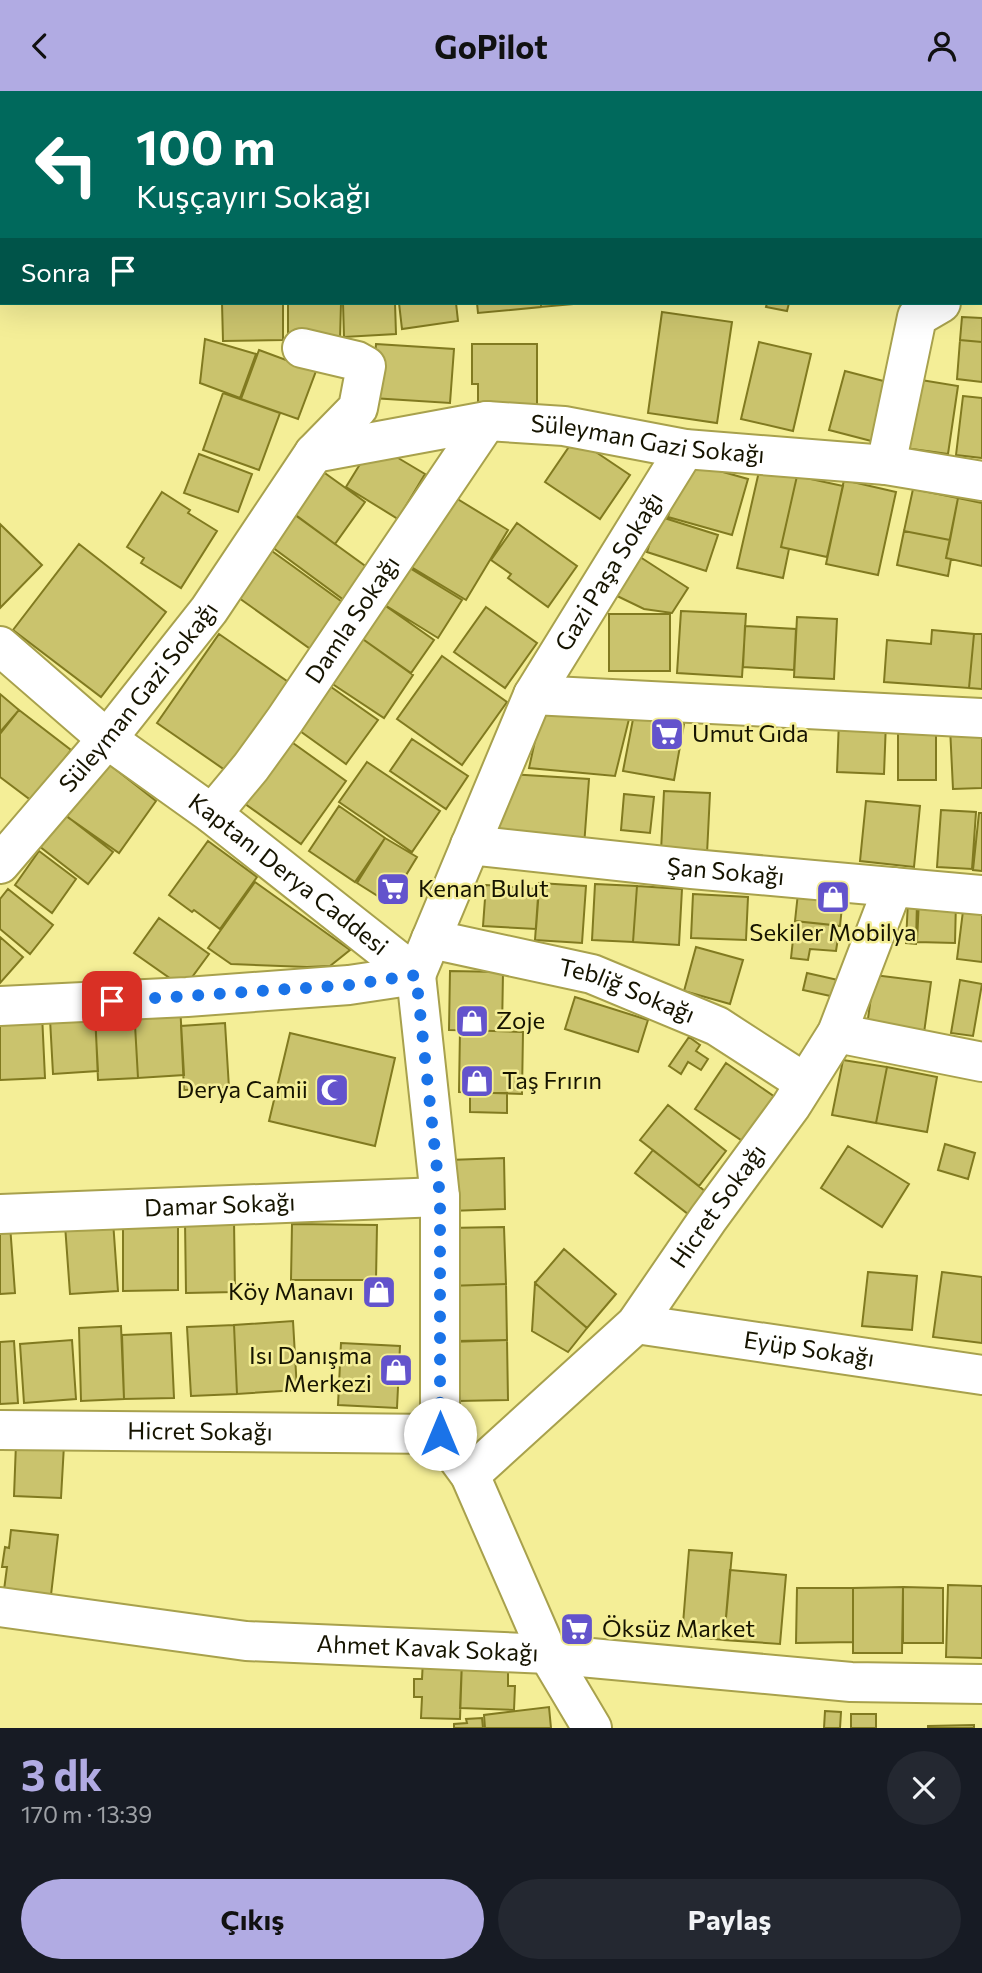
<!DOCTYPE html>
<html lang="tr">
<meta charset="utf-8">
<style>
body{margin:0;font-family:Commissioner,sans-serif;background:#242831;color:#f1f3f6;height:100vh;display:flex;flex-direction:column;font-size:26px;white-space:nowrap}
*{box-sizing:border-box;margin:0}
p{font-size:23px;color:#9ea1a6}
.icon{flex:none;width:38px;height:38px;fill:none;stroke:currentColor;stroke-width:2;stroke-linecap:round;stroke-linejoin:round}
.map{position:relative;height:1637px;overflow:hidden}
.side{display:flex;flex-direction:column;background:#171b24;flex:1}
.side>*{flex:none}
.banner{position:absolute;left:0px;top:0px;width:984px;height:214px;box-shadow:0 7px 28px #0002;background:#00695c;color:#fff;overflow:hidden}
.pin{position:absolute;display:grid;place-items:center;width:60px;height:60px;color:#fff;margin:-30px;border-radius:14px;box-shadow:0 4px 10px #0006}
.me{position:absolute;width:77px;margin:-38px;rotate:0deg;stroke-linejoin:round;filter:drop-shadow(0 0 5px #0008)}
.turn{display:flex;align-items:center;gap:24px;height:147px;padding:0 21px;font-size:32px}
.turn .icon{width:91px;height:91px;stroke-width:2.5}
.turn b{display:block;font-size:49px;line-height:60px}
.then{display:flex;align-items:center;height:66px;padding:0 21px;background:#0003;gap:14px;font-size:26px}
.round{display:grid;place-items:center;flex:none;width:74px;height:74px;border-radius:37px;background:#242831}
.head{display:flex;align-items:center;justify-content:space-between;height:119px;padding:0 21px}
h1{font-size:42px;font-weight:700;line-height:52px;color:#b1abe3}
.button{display:flex;gap:14px;margin-top:auto;padding:14px 21px}
.button a{flex:1;height:80px;border-radius:42px;background:#b1abe3;color:#111;font-size:28px;font-weight:700;line-height:80px;text-align:center}
.button a+a{background:#242831;color:#f1f3f6}
header{display:flex;justify-content:space-between;align-items:center;height:91px;padding:0 21px;background:#b1abe3;color:#111;font-size:32px;font-weight:700}
.map>svg:first-child{display:block}
.building{fill:#cac36d;stroke:#817a20;stroke-width:2}
.lines{fill:none;stroke-linecap:round;stroke-linejoin:round}
.minor-casing{stroke:#a8a14c;stroke-width:42}
.minor{stroke:#fff;stroke-width:38}
.route{stroke:#1a73e8;stroke-width:12;stroke-dasharray:0 21.6}
.labels{text-anchor:middle;stroke-width:5;stroke-linejoin:round;paint-order:stroke}
.street-label{font-size:24px;fill:#161400;stroke:#f4ee97}
.poi-label{font-size:24px;fill:#161400;stroke:#f4ee97;text-anchor:start}
</style>
<header><svg class="icon" aria-label="back" viewBox="0 0 24 24"><path d="M15 5l-7 7 7 7"/></svg>GoPilot<svg class="icon" aria-label="person" viewBox="0 0 24 24"><circle cx="12" cy="8" r="4"/><path d="M4 21q1-7 8-7t8 7"/></svg></header>
<div class="map">
<svg width="982" height="1637" viewBox="0 0 982 1637">
<rect width="100%" height="100%" fill="#f4ee97"/>
<!-- building -->
<path class="building" d="M0 0H20L21 2H2V37L0 38Z
M22 0H80L76 2H23Z
M222 212H283V249L223 250Z
M288 212H341L340 248 288 250Z
M343 212H395L396 243 344 246Z
M399 212H456L458 230 402 238Z
M477 212H541V216L478 222Z
M541 212H585L541 216Z
M767 212H789L787 220 766 216Z
M662 221 732 231 717 332 648 322Z
M962 226 982 227V251L960 249Z
M205 248 256 263 240 307 200 292Z
M960 249 982 251V291L957 288Z
M759 251 811 263 793 340 741 328Z
M376 253 454 258 450 312 372 307Z
M472 253H537V314H478V293H472Z
M259 259 316 280 298 328 241 308Z
M845 280 895 293 879 352 829 339Z
M915 288 958 295 948 363 905 357Z
M223 302 280 322 259 379 203 359Z
M963 305 982 307V367L956 364Z
M575 347 630 384 600 428 545 391Z
M373 352 425 383 398 428 346 396Z
M199 363 252 383 238 421 184 402Z
M684 370 748 388 732 444 668 426Z
M760 376 797 385 781 456 789 458 783 487 737 477Z
M322 380 365 411 335 453 293 422Z
M797 385 843 395 827 466 781 456Z
M844 389 896 401 878 484 826 473Z
M913 398 958 407 950 449 904 440Z
M162 401 190 419 188 422 217 440 181 497 141 472 144 467 127 456Z
M451 404 508 439 466 509 408 474Z
M958 407 982 412V475L946 467Z
M295 424 375 482 352 515 272 456Z
M658 425 718 444 706 480 647 461Z
M517 432 577 475 548 516 508 487 511 483 491 469Z
M0 433 42 474 0 517Z
M904 440 950 449 946 467 951 468 948 485 897 474Z
M79 453 166 521 101 606 13 539Z
M265 455 356 521 323 567 232 502Z
M637 464 688 497 672 522 644 518 613 503Z
M403 473 462 509 438 547 380 511Z
M380 511 434 549 411 582 357 544Z
M486 516 537 552 505 597 454 561Z
M681 520 746 523 742 586 677 582Z
M609 523H670V580H609Z
M797 526 837 528 834 588 794 586Z
M745 535 796 538 794 579 743 576Z
M932 539 974 543 969 597 884 591 887 549 931 553Z
M219 543 297 597 235 686 157 632Z
M974 543H982V598L969 597Z
M357 544 413 584 384 627 328 590Z
M442 565 507 611 462 674 397 628Z
M324 591 378 629 346 673 293 635Z
M0 603 19 619 0 641Z
M542 618 630 624 615 685 529 677Z
M19 619 71 659 32 710 0 686V643Z
M634 623 684 633 674 689 623 680Z
M839 629 886 631 884 683 837 681Z
M898 632H936V689H898Z
M982 635V697L953 698 950 636Z
M286 647 346 690 301 753 241 710Z
M412 648 468 685 446 718 390 680Z
M105 670 156 710 119 762 59 720Z
M367 671 440 720 412 761 339 711Z
M509 683 589 688 584 755 496 749Z
M664 700 710 702 707 763 661 760Z
M624 703 654 706 650 742 621 739Z
M866 710 920 715 914 776 860 770Z
M339 715 385 747 355 791 309 760Z
M941 719 976 721 972 778 937 776Z
M979 722H982V780L973 779Z
M64 723 113 761 88 793 39 755Z
M385 747 417 766 389 812 357 792Z
M208 750 257 786 220 838 194 819 192 821 169 804Z
M39 760 76 788 52 822 15 794Z
M255 791 350 859 330 875 307 876 231 873 208 857Z
M539 792 586 795 582 852 535 849Z
M595 793 637 795 633 851 592 849Z
M486 794 539 798 536 838 483 835Z
M637 795 682 798 679 854 633 851Z
M8 798 53 834 30 863 0 838V808Z
M798 802 843 806 840 835 795 830Z
M693 803 748 806 746 849 691 847Z
M908 809 917 810 916 853 906 852Z
M919 809 956 810 955 852 917 851Z
M964 812 982 814V871L957 868Z
M159 827 209 863 184 897 134 862Z
M795 830 832 834 831 846 838 847 836 860 810 858 808 869 791 867Z
M0 846 23 866 0 892Z
M696 856 743 869 730 913 684 900Z
M450 880 503 881 502 940 449 939Z
M807 882 838 889 835 906 803 899Z
M874 884 931 891 924 942 867 935Z
M960 889 982 893 973 945 951 942Z
M575 906 648 929 638 961 565 938Z
M180 914 184 984 138 987 134 916Z
M134 916 138 987 98 989 95 918Z
M42 923 45 987 0 989V925Z
M95 926 98 980 53 983 50 928Z
M225 932 229 997 184 999 181 935Z
M460 939 523 941 522 1003 459 1001Z
M290 942 395 967 375 1055 269 1030Z
M689 946 700 954 696 960 708 968 701 979 688 971 681 983 669 975Z
M843 969 887 976 876 1032 832 1024Z
M726 972 775 1006 744 1051 695 1018Z
M887 976 937 986 927 1041 876 1032Z
M470 1002H507V1022L470 1021Z
M668 1014 726 1060 699 1095 640 1049Z
M945 1053 975 1062 968 1088 938 1079Z
M848 1055 909 1093 882 1136 821 1097Z
M653 1059 706 1101 688 1123 635 1082Z
M504 1067 505 1118 450 1120 449 1069Z
M178 1129V1199L123 1200V1130Z
M234 1129 235 1201 186 1202 185 1130Z
M113 1130 118 1200 70 1203 65 1134Z
M292 1133 377 1134 376 1189H291Z
M0 1134H10L15 1202 0 1203Z
M504 1136 506 1193 448 1195 447 1137Z
M564 1158 616 1203 587 1237 535 1192Z
M868 1181 917 1185 912 1239 862 1235Z
M942 1181 982 1186V1252L933 1246Z
M535 1192 587 1237 568 1261 532 1240Z
M506 1193 507 1249 450 1251 448 1195Z
M293 1230 297 1299 237 1303 234 1234Z
M234 1234 237 1303 191 1305 187 1236Z
M121 1235 124 1308 81 1310 79 1237Z
M171 1242 174 1307 124 1308 122 1244Z
M72 1249 76 1308 24 1312 20 1253Z
M507 1249 508 1309 458 1310 456 1250Z
M14 1250 18 1312 0 1313V1251Z
M341 1252 400 1255 397 1317 338 1314Z
M16 1352 64 1354 61 1407 14 1405Z
M11 1439 58 1444 51 1504 4 1499 7 1476H2L5 1456 9 1457Z
M689 1459 732 1462 724 1549 682 1545Z
M730 1479 786 1484 780 1553 724 1549Z
M948 1494 982 1495V1567L946 1566Z
M903 1496 902 1562H853V1497Z
M903 1496 943 1497V1552H903Z
M797 1497H853V1551L796 1552Z
M423 1568 462 1569 460 1628 421 1627 422 1606H414V1588H422Z
M462 1569 508 1571V1595H515L514 1619 460 1617Z
M549 1616 551 1637H485L484 1624Z
M825 1620 841 1621 840 1637H824Z
M851 1623H876V1637H851Z
M482 1627 483 1637H454V1633L467 1632 466 1628Z
M974 1634V1637H928V1635Z"/>
<g class="lines">
<!-- minor casing -->
<g class="minor-casing">
<g id="minor">
<path d="M127 0 129 2"/>
<path d="M351 2 481 0"/>
<path d="M0 71 2 70"/>
<path id="s1" d="M314 362 487 330 564 335 685 358 886 374 982 390"/>
<path d="M886 374 917 226 941 212"/>
<path id="s2" d="M0 555 107 648 212 723 416 884 440 1106V1343L470 1384 548 1563 592 1637"/>
<path id="s3" d="M533 604 685 358"/>
<path id="s4" d="M212 723 251 676 285 629 487 330"/>
<path id="s5" d="M470 754 692 778 982 804"/>
<path id="s6" d="M0 773 107 648 209 519 314 362 358 317 366 275 357 270 302 257"/>
<path id="s7" d="M431 848 592 883 717 935 805 992"/>
<path d="M0 915 187 906 349 894 416 884 533 604 982 627"/>
<path d="M837 942 982 971"/>
<path id="s8" d="M0 1123 440 1106"/>
<path id="s9" d="M636 1233 982 1284"/>
<path id="s10" d="M0 1339 440 1343"/>
<path id="s11" d="M470 1384 636 1233 708 1128 791 1015 837 942 893 796"/>
<path id="s12" d="M0 1516 246 1550 548 1563 851 1591 982 1593"/>
</g>
</g>
<!-- minor -->
<use href="#minor" class="minor"/>
</g>
<g class="lines">
<!-- route -->
<path class="route" d="M112 910 349 894 416 884 440 1106V1343"/>
</g>
<!-- icons -->
<defs>
<g id="supermarket-square" transform="scale(1.75)"><rect x="-9" y="-9" width="18" height="18" rx="4" fill="#6353cc" stroke="#f4ee97"/><path d="M-6-5.5h2.5l.6 2H6L4.5 2H-2.5L-4.4-4H-6ZM-1.5 3.2a1.3 1.3 0 1 0 .1 0ZM3 3.2a1.3 1.3 0 1 0 .1 0Z" fill="#fff"/></g>
<g id="shop-square" transform="scale(1.75)"><rect x="-9" y="-9" width="18" height="18" rx="4" fill="#6353cc" stroke="#f4ee97"/><path d="M-5-2.5h2.3a2.7 3.5 0 0 1 5.4 0H5L5.5 6h-11ZM-1.5-2.5h3a1.5 2.3 0 0 0-3 0Z" fill="#fff"/></g>
<g id="mosque-square" transform="scale(1.75)"><rect x="-9" y="-9" width="18" height="18" rx="4" fill="#6353cc" stroke="#f4ee97"/><path d="M3.5-4.9A6 6 0 1 0 3.5 4.9A5 5 0 1 1 3.5-4.9Z" fill="#fff"/></g>
</defs>
<g fill-rule="evenodd">
<use href="#supermarket-square" x="667" y="643"/>
<use href="#supermarket-square" x="393" y="798"/>
<use href="#shop-square" x="833" y="806"/>
<use href="#shop-square" x="472" y="930"/>
<use href="#shop-square" x="477" y="990"/>
<use href="#mosque-square" x="332" y="999"/>
<use href="#shop-square" x="379" y="1201"/>
<use href="#shop-square" x="396" y="1279"/>
<use href="#supermarket-square" x="577" y="1538"/>
</g>
<g class="labels">
<!-- street labels -->
<g class="street-label">
<text dy="8" stroke="none"><textPath href="#s1" startOffset="338">Süleyman Gazi Sokağı</textPath></text>
<text dy="8" stroke="none"><textPath href="#s3" startOffset="145">Gazi Paşa Sokağı</textPath></text>
<text dy="8" stroke="none"><textPath href="#s4" startOffset="240">Damla Sokağı</textPath></text>
<text dy="8" stroke="none"><textPath href="#s6" startOffset="217">Süleyman Gazi Sokağı</textPath></text>
<text dy="8" stroke="none"><textPath href="#s5" startOffset="257">Şan Sokağı</textPath></text>
<text dy="8" stroke="none"><textPath href="#s2" startOffset="368">Kaptanı Derya Caddesi</textPath></text>
<text dy="8" stroke="none"><textPath href="#s7" startOffset="203">Tebliğ Sokağı</textPath></text>
<text dy="8" stroke="none"><textPath href="#s8" startOffset="220">Damar Sokağı</textPath></text>
<text dy="8" stroke="none"><textPath href="#s11" startOffset="368">Hicret Sokağı</textPath></text>
<text dy="8" stroke="none"><textPath href="#s9" startOffset="175">Eyüp Sokağı</textPath></text>
<text dy="8" stroke="none"><textPath href="#s10" startOffset="200">Hicret Sokağı</textPath></text>
<text dy="8" stroke="none"><textPath href="#s12" startOffset="430">Ahmet Kavak Sokağı</textPath></text>
</g>
<!-- poi labels -->
<g class="poi-label">
<text x="692" y="651">Umut Gıda</text>
<text x="418" y="806">Kenan Bulut</text>
<text x="833" y="850" text-anchor="middle">Sekiler Mobilya</text>
<text x="496" y="938">Zoje</text>
<text x="502" y="998">Taş Frırın</text>
<text x="308" y="1007" text-anchor="end">Derya Camii</text>
<text x="354" y="1209" text-anchor="end">Köy Manavı</text>
<text x="372" y="1273" text-anchor="end">Isı Danışma<tspan x="372" dy="28">Merkezi</tspan></text>
<text x="602" y="1546">Öksüz Market</text>
</g>
</g>
</svg>
<div class="pin" style="left:112px;top:910px;background:#d93025"><svg class="icon" aria-label="arrive" viewBox="0 0 24 24"><path d="M6 21V4h12l-3 4 3 4H6"/></svg></div>
<svg class="me" style="left:440px;top:1343px" viewBox="-20 -20 40 40"><circle r="19" fill="#fff"/><path d="M0-13L10 11 0 6-10 11z" fill="#1a73e8"/></svg>
<div class="banner">
<div class="turn"><svg class="icon" aria-label="left" viewBox="0 0 24 24"><path d="M17 20v-9H6M10 6l-5 5 5 5"/></svg><div><b>100 m</b>Kuşçayırı Sokağı</div></div>
<div class="then">Sonra<svg class="icon" aria-label="arrive" viewBox="0 0 24 24"><path d="M6 21V4h12l-3 4 3 4H6"/></svg></div>
</div>
</div>
<section class="side">
<div class="head"><div><h1>3 dk</h1><p>170 m · 13:39</p></div><a class="round"><svg class="icon" aria-label="close" viewBox="0 0 24 24"><path d="M6 6l12 12M18 6L6 18"/></svg></a></div>
<div class="button"><a>Çıkış</a><a>Paylaş</a></div>
</section>
